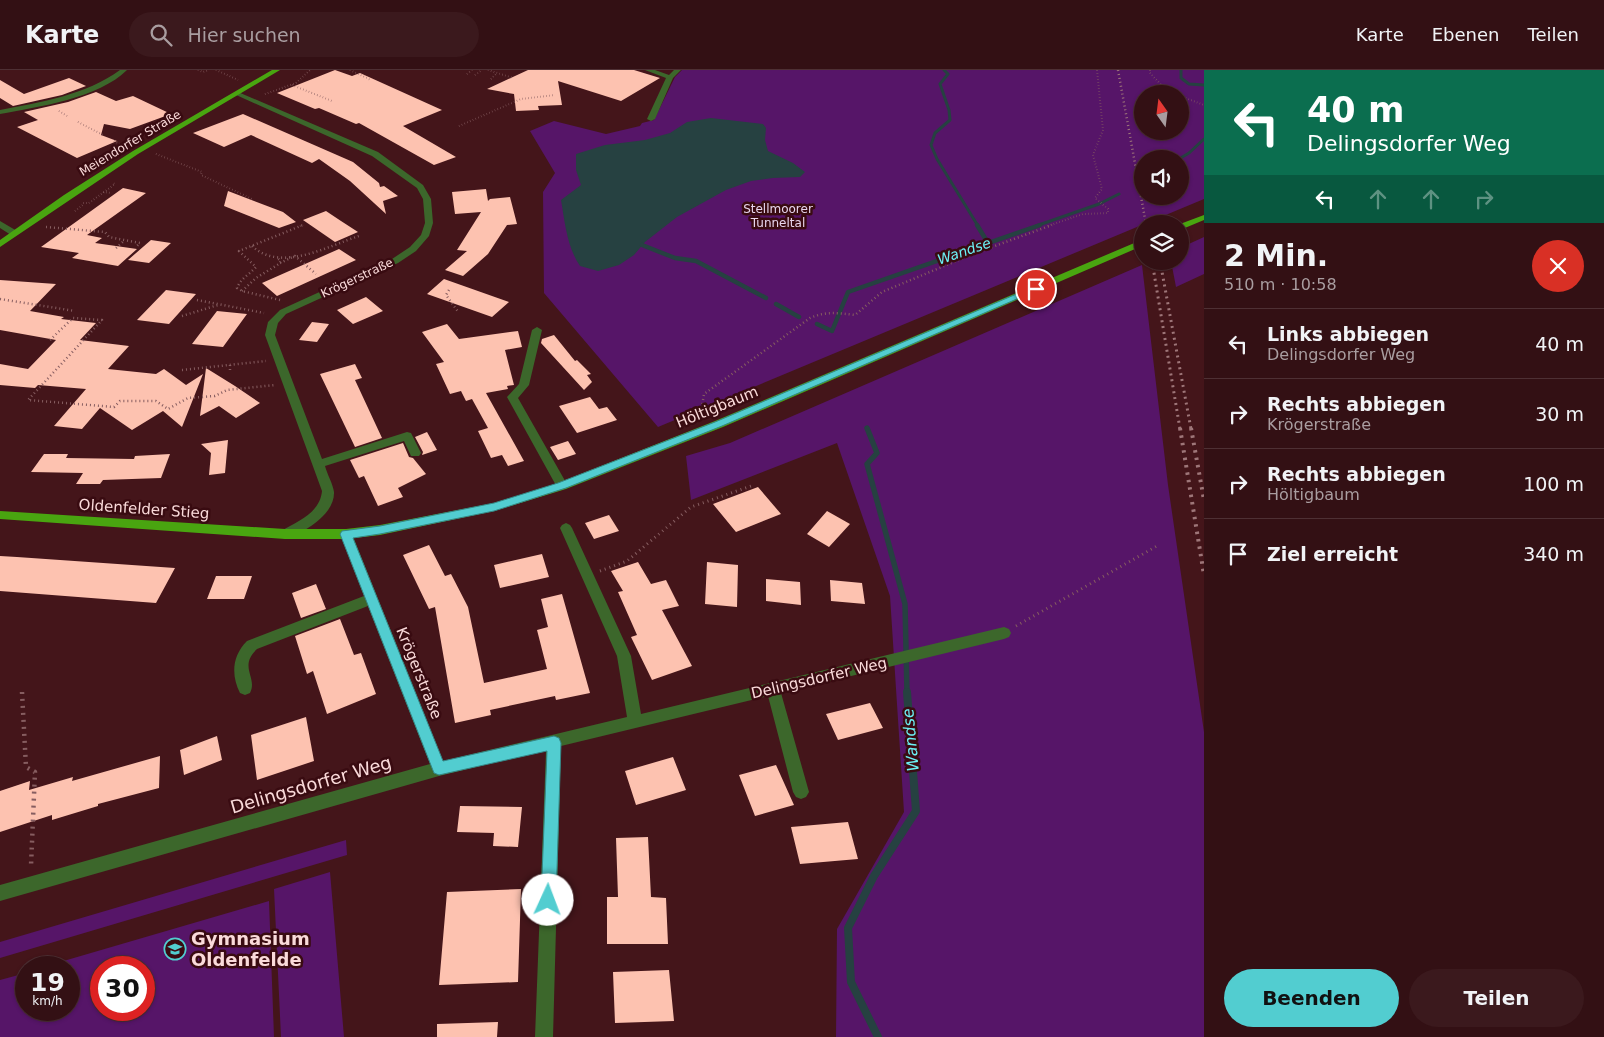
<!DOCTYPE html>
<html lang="de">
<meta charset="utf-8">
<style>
body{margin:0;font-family:"DejaVu Sans",sans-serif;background:#3b191d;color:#f1f3f6;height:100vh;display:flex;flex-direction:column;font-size:19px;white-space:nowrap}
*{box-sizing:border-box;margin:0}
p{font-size:16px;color:#a99da0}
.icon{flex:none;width:28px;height:28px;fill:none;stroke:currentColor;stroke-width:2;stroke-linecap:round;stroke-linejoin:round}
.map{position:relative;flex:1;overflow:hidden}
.panel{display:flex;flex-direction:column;background:#331014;width:400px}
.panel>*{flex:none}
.hud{background:#0b6e4f;color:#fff;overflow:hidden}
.needle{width:32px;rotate:346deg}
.buttons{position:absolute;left:1134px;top:15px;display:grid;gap:10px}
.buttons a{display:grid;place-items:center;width:55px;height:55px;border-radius:50%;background:#331014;box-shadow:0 1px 4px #0004,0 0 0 1px #4e3034;font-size:25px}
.speed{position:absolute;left:15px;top:886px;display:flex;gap:10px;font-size:25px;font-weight:700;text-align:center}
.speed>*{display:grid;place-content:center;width:65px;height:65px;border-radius:50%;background:#331014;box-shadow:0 1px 4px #0004,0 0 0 1px #4e3034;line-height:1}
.speed small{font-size:12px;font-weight:400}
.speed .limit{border:8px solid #d22;background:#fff;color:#111}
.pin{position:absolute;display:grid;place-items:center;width:42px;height:42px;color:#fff;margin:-21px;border:2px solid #fff;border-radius:50%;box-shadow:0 1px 5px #0007}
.me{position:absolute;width:55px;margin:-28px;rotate:2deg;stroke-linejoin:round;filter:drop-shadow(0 0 4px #0008)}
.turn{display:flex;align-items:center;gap:18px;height:105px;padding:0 20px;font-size:22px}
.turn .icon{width:65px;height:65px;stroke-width:2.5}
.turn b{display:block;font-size:35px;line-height:42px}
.lanes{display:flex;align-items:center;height:48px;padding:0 20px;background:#0003;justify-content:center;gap:25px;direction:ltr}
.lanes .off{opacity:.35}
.round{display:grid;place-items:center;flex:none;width:52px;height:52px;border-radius:26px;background:#3b191d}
.summary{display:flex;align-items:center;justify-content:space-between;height:85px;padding:0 20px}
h1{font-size:30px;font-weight:800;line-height:38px}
.action{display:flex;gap:10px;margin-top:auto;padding:10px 20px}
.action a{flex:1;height:58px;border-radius:30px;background:#52cdd0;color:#111;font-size:20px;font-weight:800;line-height:58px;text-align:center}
.action a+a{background:#3b191d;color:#f1f3f6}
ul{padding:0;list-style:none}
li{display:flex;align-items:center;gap:15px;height:70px;padding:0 20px;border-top:1px solid #4e3034}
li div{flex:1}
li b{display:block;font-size:19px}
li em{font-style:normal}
header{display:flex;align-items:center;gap:30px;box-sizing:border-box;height:70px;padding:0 25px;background:#331014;border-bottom:1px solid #4e3034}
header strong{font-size:24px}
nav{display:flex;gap:28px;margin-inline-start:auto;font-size:18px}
.search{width:350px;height:45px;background:#3b191d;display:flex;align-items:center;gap:12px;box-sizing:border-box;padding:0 18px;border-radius:28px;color:#a99da0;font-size:19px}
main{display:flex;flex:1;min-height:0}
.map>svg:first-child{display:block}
.green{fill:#561568;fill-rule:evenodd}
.water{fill:#264141}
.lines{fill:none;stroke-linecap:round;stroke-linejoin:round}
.stream-far3{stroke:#264141;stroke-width:3}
.stream-far2{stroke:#264141;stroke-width:4.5}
.stream-far1{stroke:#264141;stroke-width:5.5}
.stream{stroke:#264141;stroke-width:8}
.building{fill:#fdc2b0}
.path-far3{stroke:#865d60;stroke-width:2;stroke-dasharray:0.5 2.5;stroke-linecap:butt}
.path-far2{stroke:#865d60;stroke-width:2.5;stroke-dasharray:1 3;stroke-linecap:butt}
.path-far1{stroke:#865d60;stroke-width:3;stroke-dasharray:1 4;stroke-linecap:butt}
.path{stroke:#865d60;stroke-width:4.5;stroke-dasharray:2 5;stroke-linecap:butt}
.minor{fill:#3c672b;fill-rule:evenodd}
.major{fill:#49a510;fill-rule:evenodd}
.rail-far2{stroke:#9e7679;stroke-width:2.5;stroke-dasharray:1 3;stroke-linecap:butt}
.rail-far1{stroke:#9e7679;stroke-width:3;stroke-dasharray:2 4;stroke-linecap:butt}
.rail{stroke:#9e7679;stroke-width:4;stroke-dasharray:2.5 5;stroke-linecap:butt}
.route{fill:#52cdd0;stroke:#358587}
.labels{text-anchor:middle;stroke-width:5;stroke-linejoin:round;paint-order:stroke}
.far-street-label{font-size:12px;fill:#fadada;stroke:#390b11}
.far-park-label{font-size:12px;fill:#e8d6ee;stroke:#390b11}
.far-water-label{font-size:14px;font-style:italic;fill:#6cf1f5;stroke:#390b11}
.street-label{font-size:15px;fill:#fadada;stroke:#390b11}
.water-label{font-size:16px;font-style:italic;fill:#6cf1f5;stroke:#390b11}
.near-street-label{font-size:18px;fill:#fadada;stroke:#390b11}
.near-poi-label{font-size:18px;font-weight:bold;fill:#fadada;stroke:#390b11;text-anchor:start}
</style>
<header>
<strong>Karte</strong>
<div class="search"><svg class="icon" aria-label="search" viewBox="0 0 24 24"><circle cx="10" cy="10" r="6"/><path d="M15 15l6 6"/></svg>Hier suchen</div>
<nav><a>Karte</a><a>Ebenen</a><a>Teilen</a></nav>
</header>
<main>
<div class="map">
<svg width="1204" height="967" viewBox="0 0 1204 967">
<rect width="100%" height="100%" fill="#44151a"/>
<!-- green -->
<path class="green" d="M682 0H1204V129L658 357 544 223 543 122 555 103 530 61 554 51 606 64 640 56 642 53 654 50 675 7ZM1142 24H1180V61H1142ZM1142 89H1180V126H1142Z
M1204 167V204L1176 217 1171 191H1180V178Z
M1142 195 1168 415 1204 662V967H836L837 859 904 742 890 526 837 373 691 430 686 386 730 373Z
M346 770 347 785 0 888V872Z
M330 802 344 967H281L274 819Z
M269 831 274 967H0V910L26 903V940H69V898L43 897ZM101 898H144V940H101Z"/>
<!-- water -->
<path class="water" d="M711 48 763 54 766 58 765 70 768 81 793 93 805 102 800 107 773 108 751 111 726 120 677 147 645 172 634 185 619 195 598 201 580 196C567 177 565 153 561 130L581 115 576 100V84L605 75 645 70 670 63 687 52Z"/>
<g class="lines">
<!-- stream-far3 -->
<path class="stream-far3" d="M944 0 948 4 940 14 949 40 950 50 935 63 931 75 937 89 978 156
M1181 0V8L1189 14 1204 15
M1179 89 1189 83 1204 69
M1036 156 1099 134 1119 124"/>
<!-- stream-far2 -->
<path class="stream-far2" d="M977 155 988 173
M642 175 675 188 696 191 766 228
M776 234 799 247
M817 254 832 261 848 222 1040 155"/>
<!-- stream-far1 -->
<path class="stream-far1" d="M867 358 877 383 867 394 905 534 907 623"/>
<!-- stream -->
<path class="stream" d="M878 967 851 912 848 858 874 806 916 741 907 622"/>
</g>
<!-- building -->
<path class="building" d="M335 0 352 6 360 3 442 40 403 56 456 87 434 95 359 53 356 54 319 38 315 39 277 23Z
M528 0H634L660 8 621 31 558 11 562 35 538 36 539 40 516 41 514 24 487 19Z
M69 8 86 16 62 25 13 36 0 28V10L24 24Z
M96 22 116 31 133 26 171 44 130 59 104 54 101 65 117 71 77 88 17 57 38 50 24 42 68 32Z
M243 44 353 92 379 113 380 117 384 116 398 126 383 131 386 144 350 111 319 89 312 93 251 65 224 77 193 63Z
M123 118 146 123 87 165 102 168 95 173 137 179 118 196 72 188 79 183 41 177Z
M486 119 488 131 490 129 510 127 517 154 507 155 488 184 463 206 445 200 467 181 457 180 481 142 455 144 452 122Z
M228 121 283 142 296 152 279 158 224 136Z
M326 141 341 151 358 162 335 172 303 150Z
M151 170 171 173 149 193 128 190Z
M339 179 356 190 277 226 262 213Z
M444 209 509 232 492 247 427 224Z
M0 210 56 214 30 241 64 247 61 249 96 253 80 270 129 276 108 299 156 304 164 299 186 315 203 304 182 357 163 341 132 360 100 338 82 359 54 356 86 319 38 315 35 318 0 315V294L28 299 56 270 0 260Z
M166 220 196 224 169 254 137 250Z
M366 227 383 241 353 254 337 240Z
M217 241 247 244 223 277 192 274Z
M312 252 329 254 317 272 299 270Z
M447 254 459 269 518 261 522 277 505 280 514 315 507 316 508 319 486 323 524 391 508 396 502 385 491 388 478 361 488 358 472 329 466 331 461 321 450 324 436 294 444 292 422 262Z
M554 265 575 291 577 290 591 304 587 305 592 312 584 320 541 273 542 269Z
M355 294 362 308 355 310 382 368 355 377 320 304Z
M206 298 235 316 260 333 236 348 219 336 200 346Z
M590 327 599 339 607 337 617 350 577 363 559 336Z
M427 362 437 380 422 385 423 382 415 367Z
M228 370 225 403 209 405 211 383 201 374Z
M568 371 576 384 558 390 550 377Z
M403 373 409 387 413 388 426 404 398 418 403 427 378 436 364 406 359 408 350 390Z
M44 384H68L66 388 134 389 135 386 170 384 161 408 103 410 100 414H76L83 403 31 402Z
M758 417 781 444 736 462 713 434Z
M827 441 850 454 829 477 807 464Z
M609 445 619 461 594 469 585 453Z
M429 475 445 506 451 504 468 537 484 613 547 599 537 560 548 557 541 529 562 524 590 623 556 630 555 626 490 640 491 645 455 653 435 537 429 539 403 485Z
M542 484 549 507 500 518 494 495Z
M0 486 17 487 175 498 156 533 0 521Z
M638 492 651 514 666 510 679 536 662 540 692 596 652 610 631 567 637 565 618 522 623 521 611 501Z
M707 492 738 495 737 537 705 534Z
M216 506H252L244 529H207Z
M766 509 800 512 801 535 766 531Z
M830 510 862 513 865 534 831 531Z
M316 514 326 539 301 548 292 523Z
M340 549 354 585 361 583 376 624 327 644 313 601 307 604 295 566Z
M870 633 883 658 838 670 826 644Z
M306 647 314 691 257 710 251 665Z
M217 666 222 690 184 705 180 680Z
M160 686 159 718 98 734V736L52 750V745L0 762V721L30 711 29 720 73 707 72 711Z
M673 687 686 720 636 735 625 701Z
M776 695 794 735 755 746 739 705Z
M460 736 522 737 518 777 493 776 494 763 457 762Z
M848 752 858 789 800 794 791 757Z
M648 767 651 827 666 828 668 874H607V827H618L616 768Z
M521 819 518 912 439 915 447 822Z
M669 900 674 951 615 953 613 902Z
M498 952 497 967H437V954Z"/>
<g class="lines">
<!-- path-far3 -->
<path class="path-far3" d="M198 0 203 2 209 0
M216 0 238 10
M350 0 371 10
M488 0 513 8
M1150 0V3L1166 20 1175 24
M467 4 472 0
M475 5 482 0
M491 9 497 3
M292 15 332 31
M265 24 296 13 310 0
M1180 26 1204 35
M59 41 67 46
M78 52 103 65
M459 56 521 29 555 25
M114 71 124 76
M156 84 202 102 201 105 252 129
M103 122 112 123
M83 133H89L115 114 112 113
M75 141 84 134
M300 156 303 155
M1048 156 1083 144 1108 143V139L1095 128 1102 119 1093 85 1103 60 1097 0"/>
<!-- path-far2 -->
<path class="path-far2" d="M46 157 105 162 109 167 140 173 137 176
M252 176C281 203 328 176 359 166
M116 178 125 170
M280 193 295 186 316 204
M449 220 446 225 459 243
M242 221 256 208 279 194 281 191 277 188
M0 229 75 241
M197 230 264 243
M280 230 242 221 237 218C241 208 249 205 256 197L239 181 303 155
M182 246 218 235
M50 270 73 248 102 250 28 330 114 337 120 331H156L168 339 188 328 215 326 227 320 275 315
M230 295V303
M182 300 266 291
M709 343 702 336 704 324 810 248C826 241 838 243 855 245L882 222 973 184 1052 155"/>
<!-- path-far1 -->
<path class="path-far1" d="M600 501 627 491 691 437 754 415
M1016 556 1157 476"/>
<!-- path -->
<path class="path" d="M22 622 26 697 35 702 31 796"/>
<!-- minor -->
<path class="minor" d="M120 0H127C99 28 38 37 0 44V40C41 32 86 25 120 0Z
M645 0H655L669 5 674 0H681L673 8 655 49 651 51 647 49 666 8Z
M234 22H238L378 82 423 115 431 129 433 153 429 166 416 181 398 193 286 244 278 253 275 265 322 389 407 362 411 363 421 383 419 386H411L404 371 325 396C327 404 333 414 334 422 335 445 303 463 285 469L281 467 279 464 281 461C298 451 320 443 322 421L265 265 268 252 280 240 392 189 410 177 421 165 425 153 423 129 417 118 372 86 234 24Z
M0 151 17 161V165H11L0 158Z
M537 257 542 260 529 315 518 328 568 416 562 420 558 419 507 327 519 314 532 260Z
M566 453 570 455 572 458 631 586 641 644 1004 557 1009 559 1011 563 1009 567 1004 569 781 623 809 722 806 727 801 729 796 727 793 722 768 626 561 676 553 967H535L546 680 439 706 0 831V815L430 694 368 536 257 579C238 597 258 607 250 623L245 625 240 623C231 605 232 586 247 571L364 526 340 464 342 461H350L352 464 443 691 627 647 617 586 560 458 562 455Z"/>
<!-- major -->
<path class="major" d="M272 0H280L138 84 0 177V170L64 125 133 81Z
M1204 145V150L1180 160V154Z
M1139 171H1142V176L723 357 566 419 494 441 380 465 346 469H285L0 449V441L285 459H346L380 455 494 433 558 413 715 351Z"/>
<!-- rail-far2 -->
<path class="rail-far2" d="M1118 0 1146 154"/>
<!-- rail-far1 -->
<path class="rail-far1" d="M1152 191 1180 359
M1160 191 1191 359"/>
<!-- rail -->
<path class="rail" d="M1180 358 1204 505
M1191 358 1204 430"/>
</g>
<!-- route -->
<path class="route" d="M1033 217 1040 219 722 356 566 418 494 441 380 464 353 468 443 691 554 666 559 668 561 673 556 830 554 835 548 837 543 835 541 830 547 681 439 705 434 703 340 464 342 461 380 456 494 433 558 413 715 352Z"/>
<!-- icons -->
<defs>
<g id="school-ring" transform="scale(1.125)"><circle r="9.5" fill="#390b11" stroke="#52cdd0" stroke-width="1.5"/><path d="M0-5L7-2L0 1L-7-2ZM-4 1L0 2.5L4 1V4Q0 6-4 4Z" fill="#52cdd0"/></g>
</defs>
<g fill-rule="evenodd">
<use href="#school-ring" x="175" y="879"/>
</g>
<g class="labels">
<!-- far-street labels -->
<g class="far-street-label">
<text transform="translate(130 73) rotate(-31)" y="4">Meiendorfer Straße</text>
<text transform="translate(357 208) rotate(-25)" y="4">Krögerstraße</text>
</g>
<!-- far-park labels -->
<g class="far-park-label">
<text x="778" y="143">Stellmoorer<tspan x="778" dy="14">Tunneltal</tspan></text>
</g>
<!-- far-water labels -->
<g class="far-water-label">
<text transform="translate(964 181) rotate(-19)" y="5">Wandse</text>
</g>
<!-- street labels -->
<g class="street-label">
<text transform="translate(717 337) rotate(-22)" y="5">Höltigbaum</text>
<text transform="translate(144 439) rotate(4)" y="5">Oldenfelder Stieg</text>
<text transform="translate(419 603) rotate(68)" y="5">Krögerstraße</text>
<text transform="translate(819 608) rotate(-13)" y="5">Delingsdorfer Weg</text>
</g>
<!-- water labels -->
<g class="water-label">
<text transform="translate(910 670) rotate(-95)" y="6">Wandse</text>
</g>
<!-- near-street labels -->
<g class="near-street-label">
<text transform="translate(311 715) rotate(-16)" y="6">Delingsdorfer Weg</text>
</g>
<!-- near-poi labels -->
<g class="near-poi-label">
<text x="191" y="875">Gymnasium<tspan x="191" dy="21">Oldenfelde</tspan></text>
</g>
</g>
</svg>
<div class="buttons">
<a><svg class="needle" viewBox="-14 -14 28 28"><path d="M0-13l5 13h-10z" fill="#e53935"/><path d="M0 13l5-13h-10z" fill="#a99da0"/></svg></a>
<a><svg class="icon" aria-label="sound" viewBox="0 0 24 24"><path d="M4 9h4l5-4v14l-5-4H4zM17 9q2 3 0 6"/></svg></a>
<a><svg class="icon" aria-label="layers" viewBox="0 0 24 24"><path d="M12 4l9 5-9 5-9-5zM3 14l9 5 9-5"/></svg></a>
</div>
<div class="speed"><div>19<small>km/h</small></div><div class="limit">30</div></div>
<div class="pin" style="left:1036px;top:219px;background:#d93025"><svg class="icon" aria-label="arrive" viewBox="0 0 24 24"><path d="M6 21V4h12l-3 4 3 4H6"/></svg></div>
<svg class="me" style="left:548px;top:830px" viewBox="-20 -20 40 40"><circle r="19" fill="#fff"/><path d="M0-13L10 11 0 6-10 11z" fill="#52cdd0"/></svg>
</div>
<section class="panel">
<div class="hud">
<div class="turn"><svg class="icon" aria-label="left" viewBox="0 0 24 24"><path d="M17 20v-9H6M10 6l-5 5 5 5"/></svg><div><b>40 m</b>Delingsdorfer Weg</div></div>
<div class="lanes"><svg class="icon" aria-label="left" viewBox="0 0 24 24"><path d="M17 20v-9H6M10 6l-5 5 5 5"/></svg><svg class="icon off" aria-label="ahead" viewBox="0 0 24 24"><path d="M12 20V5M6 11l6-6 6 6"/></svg><svg class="icon off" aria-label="ahead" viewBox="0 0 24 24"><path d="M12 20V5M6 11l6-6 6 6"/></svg><svg class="icon off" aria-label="right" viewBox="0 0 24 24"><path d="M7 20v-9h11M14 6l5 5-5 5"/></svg></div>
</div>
<div class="summary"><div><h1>2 Min.</h1><p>510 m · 10:58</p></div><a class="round" style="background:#d93025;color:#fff"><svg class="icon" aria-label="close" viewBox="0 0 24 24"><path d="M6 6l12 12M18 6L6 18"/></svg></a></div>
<ul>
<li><svg class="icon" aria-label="left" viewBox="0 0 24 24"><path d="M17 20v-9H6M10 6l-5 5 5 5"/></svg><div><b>Links abbiegen</b><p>Delingsdorfer Weg</p></div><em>40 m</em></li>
<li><svg class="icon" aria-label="right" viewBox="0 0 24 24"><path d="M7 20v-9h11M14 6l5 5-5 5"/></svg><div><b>Rechts abbiegen</b><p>Krögerstraße</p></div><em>30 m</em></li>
<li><svg class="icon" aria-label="right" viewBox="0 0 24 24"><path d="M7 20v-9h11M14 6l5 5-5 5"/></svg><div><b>Rechts abbiegen</b><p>Höltigbaum</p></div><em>100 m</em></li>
<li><svg class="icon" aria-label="arrive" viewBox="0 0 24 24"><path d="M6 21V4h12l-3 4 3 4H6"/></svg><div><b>Ziel erreicht</b></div><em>340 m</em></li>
</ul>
<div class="action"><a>Beenden</a><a>Teilen</a></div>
</section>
</main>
